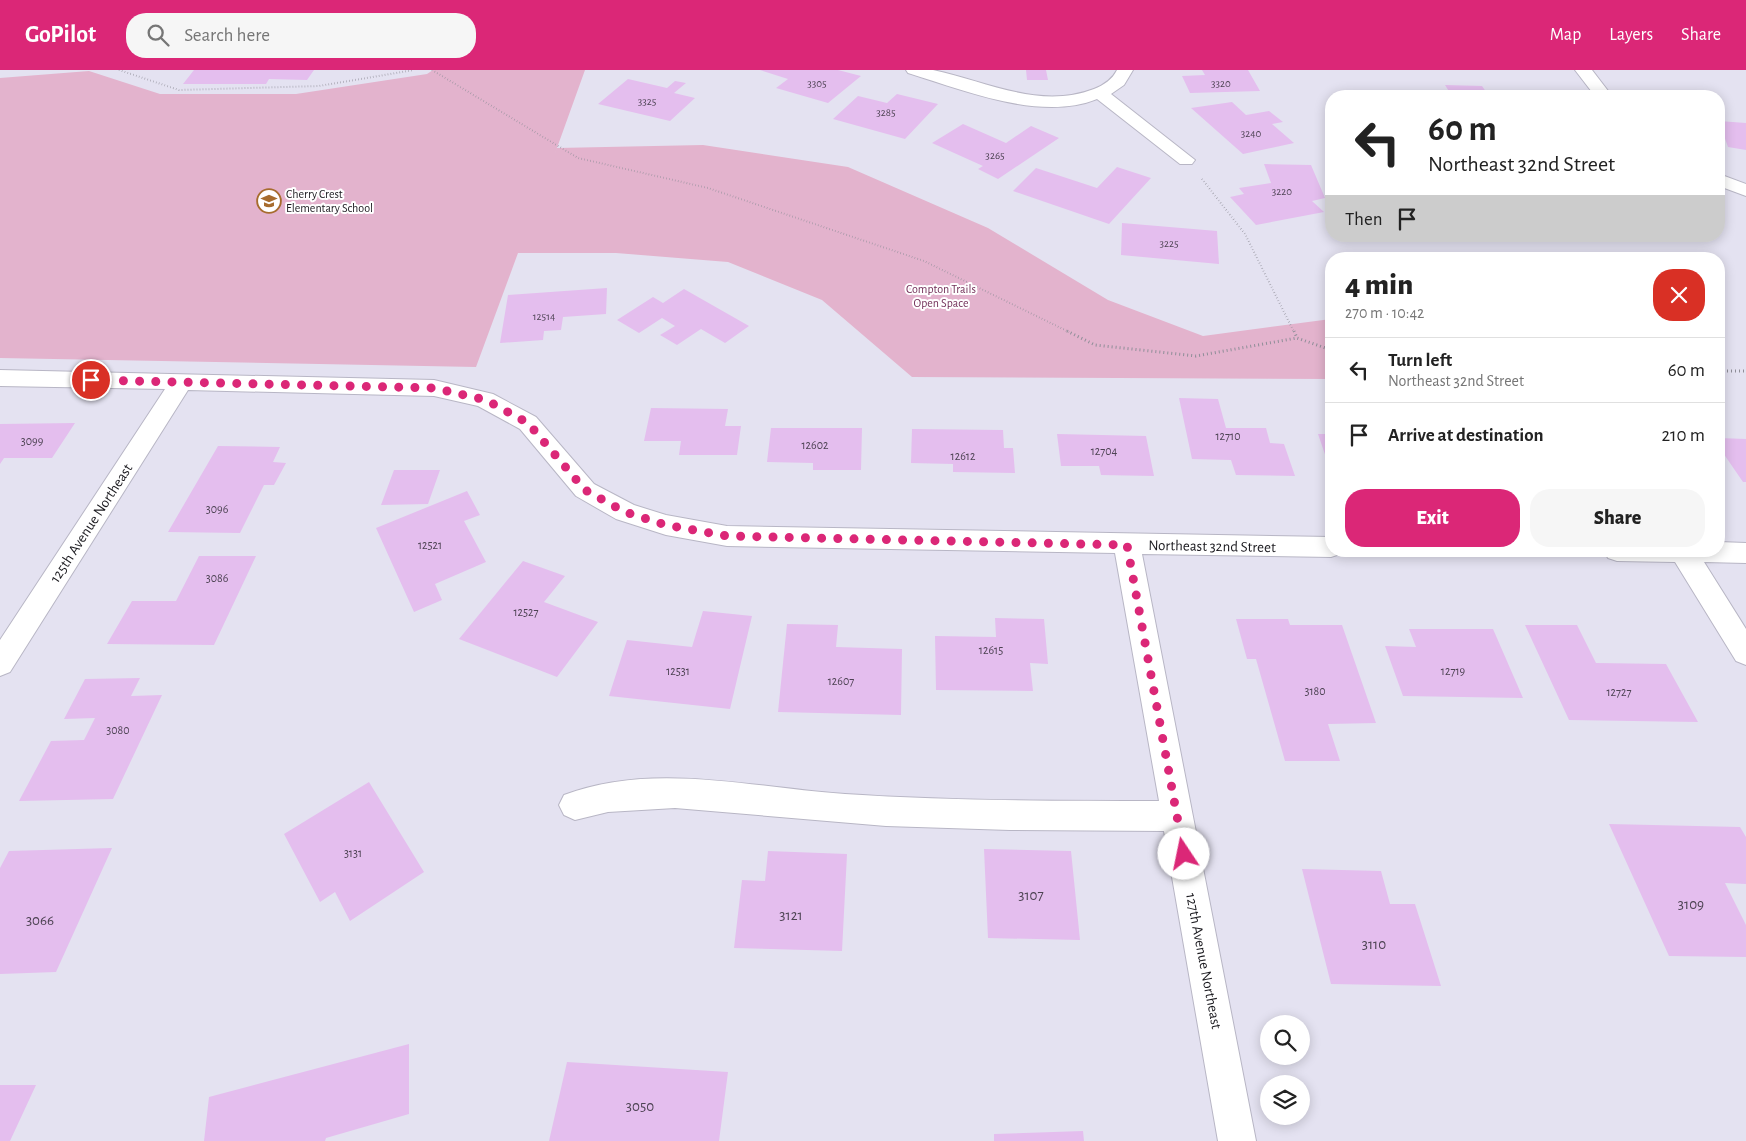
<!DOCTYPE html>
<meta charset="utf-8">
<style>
body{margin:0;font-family:"Alegreya Sans",sans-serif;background:#f6f6f6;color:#222;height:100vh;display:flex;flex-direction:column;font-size:19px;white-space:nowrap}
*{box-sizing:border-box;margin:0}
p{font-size:16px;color:#767676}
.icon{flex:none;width:28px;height:28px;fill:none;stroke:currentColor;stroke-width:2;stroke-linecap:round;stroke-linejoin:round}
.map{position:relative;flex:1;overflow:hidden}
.details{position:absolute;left:1325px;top:182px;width:400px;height:305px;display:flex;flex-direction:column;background:#fff;border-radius:20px;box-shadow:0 2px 12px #0003}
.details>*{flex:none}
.guide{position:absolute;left:1325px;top:20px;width:400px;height:152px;border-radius:20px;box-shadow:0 2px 12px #0003;background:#fff;color:#222;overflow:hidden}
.fabs{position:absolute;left:1260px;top:945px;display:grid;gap:10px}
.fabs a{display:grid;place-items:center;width:50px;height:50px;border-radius:50%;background:#fff;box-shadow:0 2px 12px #0003;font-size:25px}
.pin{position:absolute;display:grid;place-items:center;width:42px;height:42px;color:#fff;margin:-21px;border:2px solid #fff;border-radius:50%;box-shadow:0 1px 5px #0007}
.me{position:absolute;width:55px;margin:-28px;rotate:349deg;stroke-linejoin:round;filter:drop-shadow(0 0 4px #0008)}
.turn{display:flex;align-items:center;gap:18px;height:105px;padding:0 20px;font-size:22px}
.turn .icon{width:65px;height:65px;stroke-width:2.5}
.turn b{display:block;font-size:35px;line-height:42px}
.then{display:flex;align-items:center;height:48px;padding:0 20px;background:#0003;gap:10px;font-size:19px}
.round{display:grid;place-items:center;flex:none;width:52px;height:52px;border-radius:20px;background:#f6f6f6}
.summary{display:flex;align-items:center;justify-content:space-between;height:85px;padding:0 20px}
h1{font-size:30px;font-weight:800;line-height:38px}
.button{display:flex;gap:10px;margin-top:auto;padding:10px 20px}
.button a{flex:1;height:58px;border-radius:20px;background:#db2777;color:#fff;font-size:20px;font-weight:800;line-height:58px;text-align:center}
.button a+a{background:#f6f6f6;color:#222}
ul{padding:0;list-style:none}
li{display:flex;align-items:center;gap:15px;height:65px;padding:0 20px;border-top:1px solid #e0e0e0}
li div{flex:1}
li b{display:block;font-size:19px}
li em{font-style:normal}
header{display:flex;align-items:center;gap:30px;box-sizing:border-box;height:70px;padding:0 25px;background:#db2777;color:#fff}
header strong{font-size:24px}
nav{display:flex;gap:28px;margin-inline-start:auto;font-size:18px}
.search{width:350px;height:45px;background:#f6f6f6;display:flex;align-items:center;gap:12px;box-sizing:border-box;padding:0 18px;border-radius:20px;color:#767676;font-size:19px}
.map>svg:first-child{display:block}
.green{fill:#e3b3cd}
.building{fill:#e4beee}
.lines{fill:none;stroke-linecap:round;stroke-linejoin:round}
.minor-casing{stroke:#b8b6c5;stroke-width:2}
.path-far1{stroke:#8f8e98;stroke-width:2;stroke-dasharray:0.5 2.5;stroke-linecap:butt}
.path{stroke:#8f8e98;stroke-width:3;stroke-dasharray:1 3;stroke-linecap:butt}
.minor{fill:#fff;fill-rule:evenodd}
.route{stroke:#db2777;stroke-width:9;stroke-dasharray:0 16.2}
.labels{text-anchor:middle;stroke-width:4;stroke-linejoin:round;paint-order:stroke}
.far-number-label{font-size:11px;fill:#4d4353}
.far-poi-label{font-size:12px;fill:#1b1a1f;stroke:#fff;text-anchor:start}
.far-park-label{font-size:12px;fill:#733059;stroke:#fff}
.number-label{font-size:12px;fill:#4d4353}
.street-label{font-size:15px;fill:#1b1a1f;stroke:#fff}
.near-number-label{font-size:15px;fill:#4d4353}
</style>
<header>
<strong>GoPilot</strong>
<div class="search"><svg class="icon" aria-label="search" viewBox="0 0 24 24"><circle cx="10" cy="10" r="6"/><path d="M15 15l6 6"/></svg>Search here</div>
<nav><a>Map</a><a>Layers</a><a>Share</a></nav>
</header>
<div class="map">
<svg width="1746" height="1071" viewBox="0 0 1746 1071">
<rect width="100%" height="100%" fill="#e4e2f1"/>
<!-- green -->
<path class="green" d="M433 0H585L553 89 557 78 703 75 848 97 988 158 1108 230 1203 266 1331 249V309L912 307 822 230 728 192 616 183H518L476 297 0 288V8L89 1 160 24H296L427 4Z"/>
<!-- building -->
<path class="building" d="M194 0H314L307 10 269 9 266 14H183Z
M760 0H838L861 6 828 33 776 18 788 9Z
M1026 0H1046L1048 10H1027Z
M1202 0H1248L1260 21 1190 23 1182 6 1205 5Z
M628 9 667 18 675 11 686 13 674 23 695 28 670 51 598 34Z
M1445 15 1482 16 1489 26H1452Z
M897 24 938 34 905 69 833 49 858 26 887 33Z
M1232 32 1246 45 1269 41 1283 52 1272 54 1294 73 1243 84 1191 38Z
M1719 51 1746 53V80L1728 77 1723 63 1719 58Z
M963 54 1006 73 1031 56 1059 68 998 109 978 99 983 96 932 73Z
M1264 94 1311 95 1325 128 1312 131 1324 142 1256 155 1230 127 1244 124 1239 118 1271 113Z
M1117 97 1151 108 1109 154 1013 121 1036 98 1097 118Z
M1122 153 1217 161 1219 194 1121 185Z
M607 218 606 244 563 247 561 260 544 261 543 270 500 273 508 225Z
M684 219 749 256 725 273 701 259 677 275 660 265 675 256 662 248 639 263 617 250 653 227 663 233Z
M1179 328 1218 329 1226 358H1266L1270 373 1284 374 1295 406 1236 405 1231 390 1192 389Z
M651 338 728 339 725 356H741L737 385H679L681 371H644Z
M75 353 52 388H4L0 394V354Z
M771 358H862L861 400H813V393L767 392Z
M912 359 1003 360 1004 378H1013L1015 403 953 402V394L911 393Z
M1057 364 1146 366 1154 406 1101 405 1099 396H1061Z
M1318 364H1331V402Z
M1719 368 1746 369V412H1743L1719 377Z
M218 376 280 377 273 392 286 393 274 415H264L240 463 168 462Z
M394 400H440L428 434 381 435Z
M467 421 480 445 464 451 486 492 435 514 442 530 414 542 376 458Z
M199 486H256L214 575 107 574 132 531H176Z
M523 491 565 506 544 532 598 552 557 607 459 569Z
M703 541 752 546 730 639 609 626 627 570 692 577Z
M995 548 1044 549 1048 594 1030 593 1033 621 936 620 935 566 996 567Z
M1236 549H1288L1290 555H1342L1376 653 1328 654 1340 691H1285L1256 589H1247Z
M787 554 838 555 836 577 902 579 901 645 778 642Z
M1525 555H1577L1596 593 1666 594 1698 652 1569 650Z
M1409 559H1493L1523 628 1403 626 1385 576 1416 577Z
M140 608 131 626 162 625 113 729 19 731 51 671 84 670 95 648 64 649 85 609Z
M369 712 424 802 350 851 335 822 320 832 284 764Z
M1609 754 1740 757 1746 767V814L1725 813 1746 855V887L1669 886Z
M112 778 56 902 0 904V798L9 781Z
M984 779 1071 781 1080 870 988 868Z
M768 781 847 784 842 881 734 878 742 810 765 811Z
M1302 799 1381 801 1390 834H1415L1441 916 1331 914Z
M409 974V1044L326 1068 325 1071H204L209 1027Z
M567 992 728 1002 719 1071H549Z
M0 1015H36L10 1071H0Z
M1083 1061 1084 1071H994V1064Z"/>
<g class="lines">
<!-- minor casing -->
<g class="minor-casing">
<path id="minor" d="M906 0C914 0 924 0 933 0 986 11 1039 40 1094 19 1104 15 1112 10 1117 0H1133L1124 15 1111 24 1195 90 1192 94H1180L1097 29C1041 52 963 20 908 3Z
M1575 0H1592L1612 26H1595Z
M1719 104 1746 114V126L1719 116Z
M0 300 434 310 493 324 536 347 594 414 634 435 666 445 727 456 1331 467V481H1342L1340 484 1331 487 1142 484 1256 1071H1218L1164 761 1010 760 886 756 675 738 608 742 575 750 564 745 559 735 564 725C653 691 753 718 845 724 949 731 1054 731 1159 731L1115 483 727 476 666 465 616 449 576 426 520 359 478 336 434 326 188 320 10 602 0 606V570L165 319 0 316Z
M1719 472 1746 473V493L1704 492 1746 559V595L1736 591 1675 492 1617 491 1608 488 1604 481H1719Z"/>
</g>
<!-- path-far1 -->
<path class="path-far1" d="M119 0 179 20 319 16 414 0
M432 0 578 88 708 118 924 191 1069 262
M1202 109 1245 164 1294 262"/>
<!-- path -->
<path class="path" d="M1067 261 1095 275 1196 286 1297 268
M1294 261 1297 268 1331 280
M1719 301H1746"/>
<!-- minor -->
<use href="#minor" class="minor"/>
</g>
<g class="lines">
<!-- route -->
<path class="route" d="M91 310 434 318 486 330 528 353 585 420 625 442 666 455 727 466 1127 475 1184 784"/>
</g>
<!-- icons -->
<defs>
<g id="school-ring" transform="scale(1.25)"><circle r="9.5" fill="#fff" stroke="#a76c2e" stroke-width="1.5"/><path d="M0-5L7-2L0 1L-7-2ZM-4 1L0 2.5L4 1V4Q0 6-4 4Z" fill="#a76c2e"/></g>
</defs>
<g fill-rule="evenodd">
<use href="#school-ring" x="269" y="131"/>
</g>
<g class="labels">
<!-- far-number labels -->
<g class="far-number-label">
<text x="817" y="17">3305</text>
<text x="1221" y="17">3320</text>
<text x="647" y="35">3325</text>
<text x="886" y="46">3285</text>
<text x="1251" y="67">3240</text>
<text x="995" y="89">3265</text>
<text x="1282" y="125">3220</text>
<text x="1169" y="177">3225</text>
<text x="544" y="250">12514</text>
</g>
<!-- far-poi labels -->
<g class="far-poi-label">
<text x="286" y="128">Cherry Crest<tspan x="286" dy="14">Elementary School</tspan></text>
</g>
<!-- far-park labels -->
<g class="far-park-label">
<text x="941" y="223">Compton Trails<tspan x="941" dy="14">Open Space</tspan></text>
</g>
<!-- number labels -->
<g class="number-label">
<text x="1228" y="370">12710</text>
<text x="32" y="375">3099</text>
<text x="815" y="379">12602</text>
<text x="1104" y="385">12704</text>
<text x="963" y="390">12612</text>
<text x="217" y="443">3096</text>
<text x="430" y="479">12521</text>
<text x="217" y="512">3086</text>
<text x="526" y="546">12527</text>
<text x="991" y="584">12615</text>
<text x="678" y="605">12531</text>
<text x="1453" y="605">12719</text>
<text x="841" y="615">12607</text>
<text x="1315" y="625">3180</text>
<text x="1619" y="626">12727</text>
<text x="118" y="664">3080</text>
<text x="353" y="787">3131</text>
</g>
<!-- street labels -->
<g class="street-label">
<text transform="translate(91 453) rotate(-57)" y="5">125th Avenue Northeast</text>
<text transform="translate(1212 476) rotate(1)" y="5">Northeast 32nd Street</text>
<text transform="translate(1204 891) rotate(79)" y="5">127th Avenue Northeast</text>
</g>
<!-- near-number labels -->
<g class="near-number-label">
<text x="1031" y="830">3107</text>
<text x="1691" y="839">3109</text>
<text x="791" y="850">3121</text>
<text x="40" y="855">3066</text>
<text x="1374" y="879">3110</text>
<text x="640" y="1041">3050</text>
</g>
</g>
</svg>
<div class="fabs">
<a><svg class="icon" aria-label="search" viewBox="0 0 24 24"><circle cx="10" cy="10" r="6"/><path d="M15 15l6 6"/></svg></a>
<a><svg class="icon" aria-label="layers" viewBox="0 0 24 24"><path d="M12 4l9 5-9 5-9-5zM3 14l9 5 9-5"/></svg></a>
</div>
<div class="pin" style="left:91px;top:310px;background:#d93025"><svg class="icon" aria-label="arrive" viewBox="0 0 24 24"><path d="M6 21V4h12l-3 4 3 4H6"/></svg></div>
<svg class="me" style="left:1184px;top:784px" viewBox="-20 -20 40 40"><circle r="19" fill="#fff"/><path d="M0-13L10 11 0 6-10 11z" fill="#db2777"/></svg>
<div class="guide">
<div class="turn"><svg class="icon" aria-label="left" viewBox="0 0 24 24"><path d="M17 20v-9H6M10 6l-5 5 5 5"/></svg><div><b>60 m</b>Northeast 32nd Street</div></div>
<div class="then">Then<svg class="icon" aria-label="arrive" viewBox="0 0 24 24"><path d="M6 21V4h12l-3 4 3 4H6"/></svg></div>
</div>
<section class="details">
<div class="summary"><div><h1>4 min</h1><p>270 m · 10:42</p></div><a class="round" style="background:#d93025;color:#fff"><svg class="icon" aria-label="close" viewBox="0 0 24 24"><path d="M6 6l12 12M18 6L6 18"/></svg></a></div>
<ul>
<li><svg class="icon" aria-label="left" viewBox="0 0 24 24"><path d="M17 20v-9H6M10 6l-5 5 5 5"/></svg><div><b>Turn left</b><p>Northeast 32nd Street</p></div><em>60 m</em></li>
<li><svg class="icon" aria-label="arrive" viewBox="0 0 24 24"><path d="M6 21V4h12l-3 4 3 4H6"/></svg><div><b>Arrive at destination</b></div><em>210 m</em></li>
</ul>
<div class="button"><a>Exit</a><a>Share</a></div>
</section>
</div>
